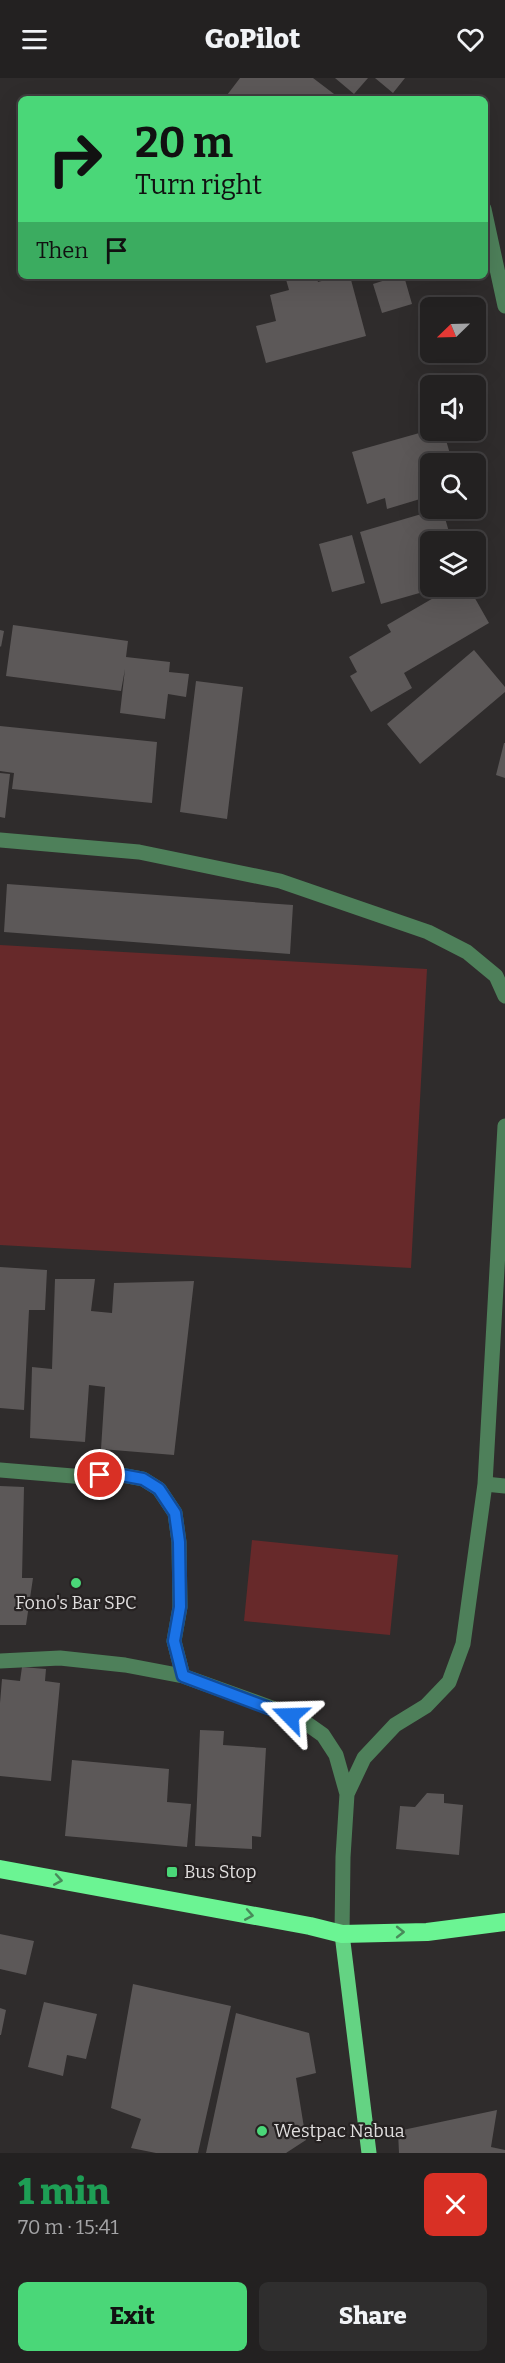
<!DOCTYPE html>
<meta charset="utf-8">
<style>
body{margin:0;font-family:Bitter,serif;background:#2f2e2e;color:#f1f3f6;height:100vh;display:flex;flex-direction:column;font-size:22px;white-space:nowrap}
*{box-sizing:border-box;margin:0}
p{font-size:20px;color:#a3a3a5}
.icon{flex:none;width:33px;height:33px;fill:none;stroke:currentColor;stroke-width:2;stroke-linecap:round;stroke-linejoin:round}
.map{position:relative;height:2075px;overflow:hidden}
.panel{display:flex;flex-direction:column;background:#232121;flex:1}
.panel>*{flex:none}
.banner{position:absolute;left:18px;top:18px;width:470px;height:183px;border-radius:9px;box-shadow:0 6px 24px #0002,0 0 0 2px #403e3f;background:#4ad778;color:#111;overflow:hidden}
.needle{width:39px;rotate:247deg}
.fabs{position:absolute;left:420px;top:219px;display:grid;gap:12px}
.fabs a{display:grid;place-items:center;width:66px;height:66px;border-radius:9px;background:#232121;box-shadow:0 6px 24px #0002,0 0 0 2px #403e3f;font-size:30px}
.pin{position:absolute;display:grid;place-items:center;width:51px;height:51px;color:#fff;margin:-26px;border:3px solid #fff;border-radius:50%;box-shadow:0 2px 6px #0007}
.me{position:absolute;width:66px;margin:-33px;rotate:292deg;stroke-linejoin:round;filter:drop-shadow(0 0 4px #0008)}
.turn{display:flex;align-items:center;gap:21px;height:126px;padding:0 18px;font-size:27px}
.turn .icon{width:78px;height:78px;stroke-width:2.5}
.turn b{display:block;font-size:42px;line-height:51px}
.then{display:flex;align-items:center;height:57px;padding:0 18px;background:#0003;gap:12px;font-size:22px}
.round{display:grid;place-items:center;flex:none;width:63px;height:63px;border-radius:9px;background:#2f2e2e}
.headline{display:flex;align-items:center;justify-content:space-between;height:102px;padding:0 18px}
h1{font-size:36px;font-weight:800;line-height:45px;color:#1e9e55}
.button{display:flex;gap:12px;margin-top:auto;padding:12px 18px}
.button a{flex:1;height:69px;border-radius:9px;background:#4ad778;color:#111;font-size:24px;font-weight:800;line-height:69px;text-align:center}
.button a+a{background:#2f2e2e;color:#f1f3f6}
header{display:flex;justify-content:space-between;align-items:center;height:78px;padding:0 18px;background:#232121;font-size:27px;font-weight:800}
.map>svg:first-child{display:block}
.green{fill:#67292a}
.building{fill:#5c5858}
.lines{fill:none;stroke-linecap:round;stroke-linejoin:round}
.minor{stroke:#4e805a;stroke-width:15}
.major{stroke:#64d383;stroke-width:15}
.highway{stroke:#6bf493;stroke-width:18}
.oneway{stroke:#488b5a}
.route-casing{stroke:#114b97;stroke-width:15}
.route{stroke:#1a73e8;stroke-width:10}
.poi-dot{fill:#4ad778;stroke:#262222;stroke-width:2}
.labels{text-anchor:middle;stroke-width:4.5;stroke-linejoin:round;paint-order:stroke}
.poi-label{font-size:18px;fill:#dfdddd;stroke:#262222;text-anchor:start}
</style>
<header><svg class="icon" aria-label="menu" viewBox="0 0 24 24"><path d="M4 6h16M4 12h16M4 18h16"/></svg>GoPilot<svg class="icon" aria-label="heart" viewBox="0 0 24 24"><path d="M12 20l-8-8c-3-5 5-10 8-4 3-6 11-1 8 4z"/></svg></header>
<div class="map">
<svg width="505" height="2075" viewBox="0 0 505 2075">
<rect width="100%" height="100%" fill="#2f2c2c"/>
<!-- green -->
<path class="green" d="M0 867 427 891 411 1190 0 1167Z
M252 1462 398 1477 390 1557 244 1543Z"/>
<!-- building -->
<path class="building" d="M240 0H313L338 19 336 21H224Z
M335 0H368L354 16Z
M375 0H405L393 15Z
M285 198H316L318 204 339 198H350L366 258 266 285 256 248 276 243 270 217 289 212Z
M398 198H404L412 226 382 235 373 206Z
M483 225 487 241 476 245V230L468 229Z
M438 274H470V278L440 283Z
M430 352H443L453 386H430V418L387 431 385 420 367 426 352 374Z
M442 430 452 464H430V500L427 501 430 512 381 526 360 454Z
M352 457 365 505 332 514 319 466Z
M454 508H468L489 545 404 595 412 610 371 634 350 598 357 594 349 579 391 554 387 547Z
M13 547 128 563 126 579 170 584 169 594 189 596 186 619 168 616 165 641 120 635 125 591 121 613 6 598Z
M0 552 4 553 1 569 0 568Z
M474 572 505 609V614L420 686 387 646Z
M196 603 243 609 227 741 180 734Z
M0 648 157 664 152 725 12 711 14 695 0 693Z
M504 665H505V700L496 697Z
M0 695 10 696 5 740 0 739Z
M7 806 293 827 290 876 4 854Z
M0 1189 47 1192 45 1232H29L24 1332 0 1330Z
M55 1201H95L91 1233 112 1235 114 1205 194 1203 174 1377 101 1371 105 1309 89 1307 85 1364 30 1360 32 1289 52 1291Z
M0 1408 24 1409 22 1500H33L26 1547H0Z
M22 1589 46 1591 45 1603 60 1605 51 1703 0 1698V1625L2 1601 20 1603Z
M200 1652 224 1653 223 1667 266 1670 261 1759 252 1758V1771L195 1768Z
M72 1682 169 1691 167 1724 191 1726 187 1769 65 1758Z
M427 1715 444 1716V1725L463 1727 459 1777 396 1771 400 1728 415 1729Z
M0 1856 34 1863 26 1897 0 1891Z
M133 1906 231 1928 198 2075H156L131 2070 141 2041 111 2030Z
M44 1924 97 1936 86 1981 67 1977 63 1998 28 1989Z
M0 1930 6 1932 1 1957H0Z
M236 1935 309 1955 316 1995 296 2000 306 2062 286 2075H206Z
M497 2032 491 2069 505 2072V2075H399L398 2053Z"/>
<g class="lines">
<!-- minor -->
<path class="minor" d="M484 131 505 228
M0 762 139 774 280 803 428 854 467 874 496 898 505 918
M0 1392 85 1399 116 1396 143 1401 159 1411 175 1435 179 1464 180 1529 174 1563 183 1598
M485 1406 505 1408
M0 1583 60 1580 125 1587 183 1598 275 1631 306 1645 323 1657 336 1677 347 1716
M342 1856 343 1779 347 1716 364 1680 395 1647 426 1628 449 1604 463 1566 485 1406 505 1048"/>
<!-- major -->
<path class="major" d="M342 1856 369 2075"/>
<!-- highway -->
<path class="highway" d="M0 1791 310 1848 342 1856 427 1854 505 1844"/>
</g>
<!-- one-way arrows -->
<defs><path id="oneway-chevron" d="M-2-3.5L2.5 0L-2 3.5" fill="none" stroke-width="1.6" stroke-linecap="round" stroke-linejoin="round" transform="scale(1.5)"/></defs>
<g class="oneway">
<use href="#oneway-chevron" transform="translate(58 1802) rotate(10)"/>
<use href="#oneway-chevron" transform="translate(249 1837) rotate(10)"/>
<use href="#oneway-chevron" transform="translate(400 1854)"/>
</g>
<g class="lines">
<!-- route casing -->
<g class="route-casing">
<path id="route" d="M100 1397 116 1396 143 1401 159 1411 175 1435 179 1464 180 1529 174 1563 183 1598 290 1638"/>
</g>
<!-- route -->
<use href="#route" class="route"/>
</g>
<!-- markers -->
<g class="poi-dot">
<circle cx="76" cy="1505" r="6"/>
<rect x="166" y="1788" width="12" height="12" rx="3"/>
<circle cx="262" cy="2053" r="6"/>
</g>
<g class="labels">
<!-- poi labels -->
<g class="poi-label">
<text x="76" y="1531" text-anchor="middle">Fono's Bar SPC</text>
<text x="184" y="1800">Bus Stop</text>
<text x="274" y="2059">Westpac Nabua</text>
</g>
</g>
</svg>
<div class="fabs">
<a><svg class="needle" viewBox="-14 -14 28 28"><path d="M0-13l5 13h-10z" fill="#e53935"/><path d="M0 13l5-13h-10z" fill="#a3a3a5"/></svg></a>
<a><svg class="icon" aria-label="sound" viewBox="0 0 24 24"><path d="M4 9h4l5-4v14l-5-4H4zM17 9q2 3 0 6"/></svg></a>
<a><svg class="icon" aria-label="search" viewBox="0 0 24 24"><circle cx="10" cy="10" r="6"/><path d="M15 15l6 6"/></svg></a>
<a><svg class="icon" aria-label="layers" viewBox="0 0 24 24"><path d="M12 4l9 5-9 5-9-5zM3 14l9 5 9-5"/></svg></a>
</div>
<div class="pin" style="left:100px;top:1397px;background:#d93025"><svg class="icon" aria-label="arrive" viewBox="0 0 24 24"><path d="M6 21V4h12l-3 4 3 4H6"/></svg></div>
<svg class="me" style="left:290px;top:1638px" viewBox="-20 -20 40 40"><path d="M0-17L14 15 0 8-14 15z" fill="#1a73e8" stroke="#fff" stroke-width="4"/></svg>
<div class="banner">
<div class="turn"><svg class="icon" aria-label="right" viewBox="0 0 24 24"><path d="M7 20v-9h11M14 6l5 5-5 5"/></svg><div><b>20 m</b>Turn right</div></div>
<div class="then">Then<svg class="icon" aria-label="arrive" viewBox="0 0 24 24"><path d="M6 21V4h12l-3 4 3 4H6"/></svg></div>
</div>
</div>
<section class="panel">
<div class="headline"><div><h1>1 min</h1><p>70 m · 15:41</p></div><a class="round" style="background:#d93025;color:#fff"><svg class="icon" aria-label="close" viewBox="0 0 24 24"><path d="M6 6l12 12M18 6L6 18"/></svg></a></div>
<div class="button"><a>Exit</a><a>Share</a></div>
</section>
